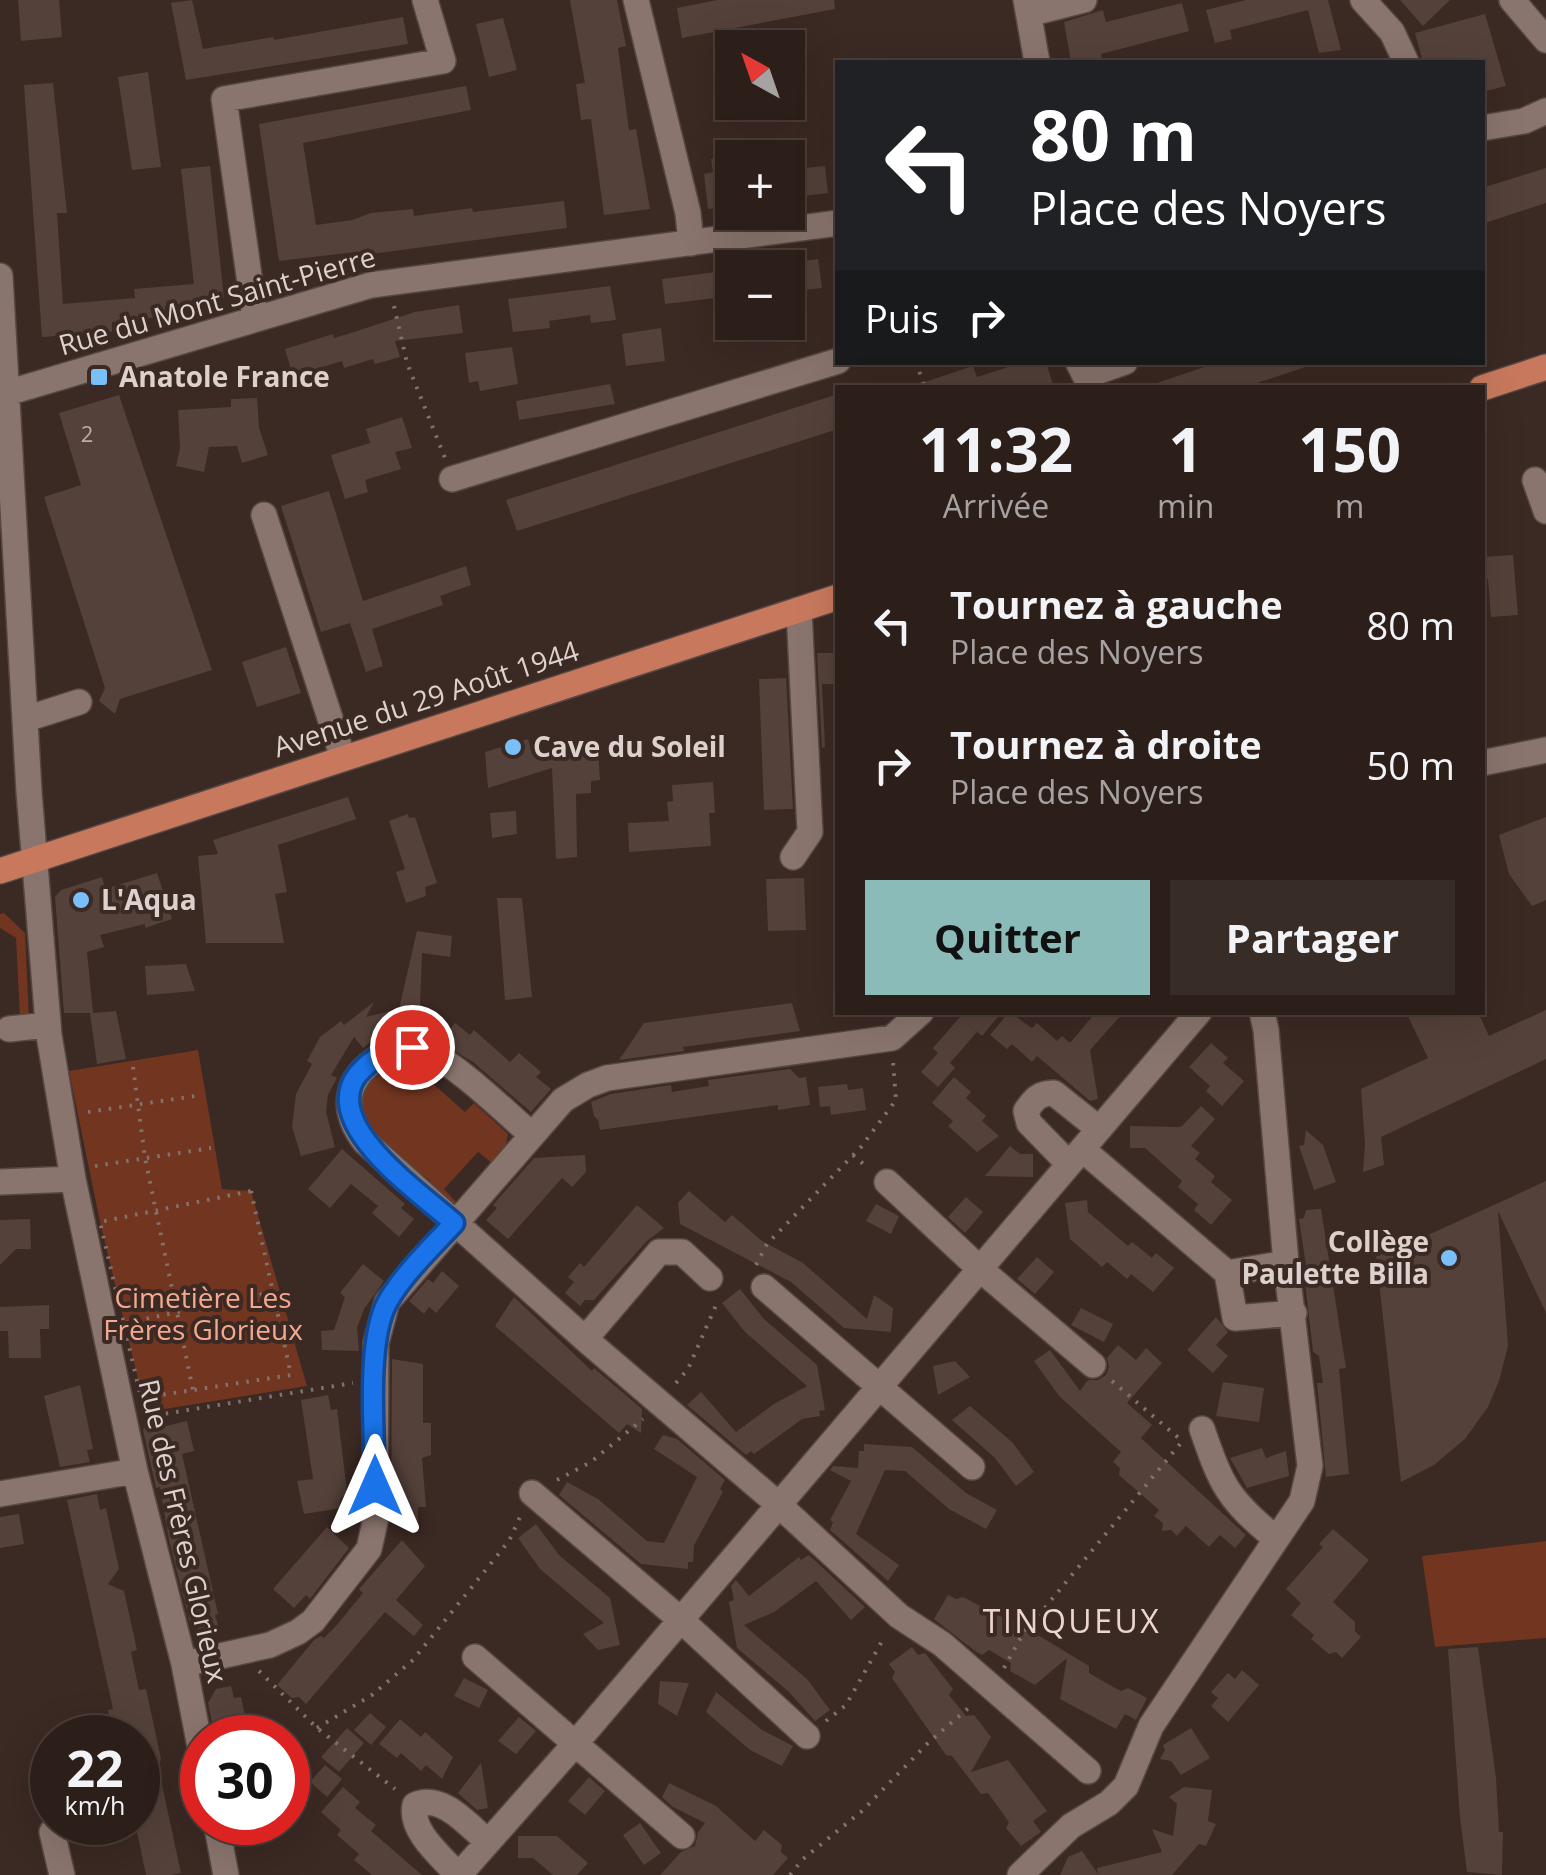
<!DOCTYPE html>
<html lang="fr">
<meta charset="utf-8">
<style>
body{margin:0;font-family:"Open Sans",sans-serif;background:#382c27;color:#f1f3f6;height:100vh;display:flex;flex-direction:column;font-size:38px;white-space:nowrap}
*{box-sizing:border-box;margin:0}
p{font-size:32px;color:#a6a2a2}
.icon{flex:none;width:55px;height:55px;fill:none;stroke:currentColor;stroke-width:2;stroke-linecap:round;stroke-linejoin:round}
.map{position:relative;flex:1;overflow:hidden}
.side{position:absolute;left:835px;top:385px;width:650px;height:630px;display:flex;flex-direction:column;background:#2c1f1a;border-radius:0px;box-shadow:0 10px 40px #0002,0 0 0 2px #483d39}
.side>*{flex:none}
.top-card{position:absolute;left:835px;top:60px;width:650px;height:305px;border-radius:0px;box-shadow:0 10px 40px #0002,0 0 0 2px #483d39;background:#202124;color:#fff;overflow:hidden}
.needle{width:65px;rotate:320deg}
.fabs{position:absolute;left:715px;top:30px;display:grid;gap:20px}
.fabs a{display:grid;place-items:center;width:90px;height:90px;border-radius:0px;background:#2c1f1a;box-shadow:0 10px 40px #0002,0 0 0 2px #483d39;font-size:50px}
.speed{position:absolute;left:30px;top:1715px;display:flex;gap:20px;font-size:50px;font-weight:700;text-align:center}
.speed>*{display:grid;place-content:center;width:130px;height:130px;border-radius:50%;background:#2c1f1a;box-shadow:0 10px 40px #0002,0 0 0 2px #483d39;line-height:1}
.speed small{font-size:25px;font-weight:400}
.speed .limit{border:15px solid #d22;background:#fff;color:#111}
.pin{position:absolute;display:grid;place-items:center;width:85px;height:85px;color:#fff;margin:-42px;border:5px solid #fff;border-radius:50%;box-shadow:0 2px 10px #0007}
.me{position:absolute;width:110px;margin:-55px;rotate:0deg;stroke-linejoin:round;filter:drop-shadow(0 0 8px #0008)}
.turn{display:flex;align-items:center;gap:35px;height:210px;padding:0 30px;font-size:45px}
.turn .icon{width:130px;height:130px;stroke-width:2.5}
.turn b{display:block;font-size:70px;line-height:85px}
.then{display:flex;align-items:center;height:95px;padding:0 30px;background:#0003;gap:20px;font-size:38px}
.eta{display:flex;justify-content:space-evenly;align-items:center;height:170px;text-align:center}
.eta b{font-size:60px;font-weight:700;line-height:70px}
.action{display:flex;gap:20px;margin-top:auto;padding:20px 30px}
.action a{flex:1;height:115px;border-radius:0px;background:#8bbbb9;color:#111;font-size:40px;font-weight:700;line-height:115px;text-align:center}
.action a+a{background:#382c27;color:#f1f3f6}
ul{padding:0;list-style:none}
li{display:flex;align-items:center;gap:30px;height:140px;padding:0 30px}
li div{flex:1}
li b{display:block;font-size:38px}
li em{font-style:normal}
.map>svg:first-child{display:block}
.green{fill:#713520}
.building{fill:#54413a}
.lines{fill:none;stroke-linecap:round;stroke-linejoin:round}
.minor-casing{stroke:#564742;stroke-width:28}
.major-casing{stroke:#564742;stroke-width:28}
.path{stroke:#82726d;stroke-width:4;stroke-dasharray:2.5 8;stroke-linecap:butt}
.minor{stroke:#8a756e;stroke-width:25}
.major{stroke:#c8795d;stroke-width:25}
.route-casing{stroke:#114b97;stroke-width:25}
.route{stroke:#1a73e8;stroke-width:18}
.poi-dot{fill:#79bff8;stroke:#3b2923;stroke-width:4}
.labels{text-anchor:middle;stroke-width:8;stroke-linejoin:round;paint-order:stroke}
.number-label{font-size:22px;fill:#bbada8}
.street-label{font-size:28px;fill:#ddd1cd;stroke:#3b2923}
.poi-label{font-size:28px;font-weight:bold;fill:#ddd1cd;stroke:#3b2923;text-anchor:start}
.park-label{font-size:28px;fill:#f4a98f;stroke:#3b2923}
.quarter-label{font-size:32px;letter-spacing:2.5px;fill:#edd5cd;stroke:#3b2923}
</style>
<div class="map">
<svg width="1546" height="1875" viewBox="0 0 1546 1875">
<rect width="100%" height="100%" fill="#3b2923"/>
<!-- green -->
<path class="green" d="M4 913 25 933 29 1018H20L16 938 0 928V914Z
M198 1050 222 1189 251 1191 307 1386 146 1412 100 1222 69 1071Z
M405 1069 423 1075 465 1112 474 1103 508 1134 506 1145 492 1163 478 1152 444 1189 457 1203 452 1210 424 1190 431 1181C406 1161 346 1129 365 1090 374 1073 388 1071 405 1069Z
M1546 1541V1638L1435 1647 1422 1556Z"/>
<!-- building -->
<path class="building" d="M18 0H59L62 37 21 41Z
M192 0 203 49 273 37 274 40 403 17 408 44 186 80 171 3Z
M570 0H617L626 46 618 48 629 130 636 129 650 209 604 215 591 119 581 120 576 84 585 83Z
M717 0H834L835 9 682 38 677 8Z
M1246 0H1328L1341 50 1319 53 1308 10 1230 30 1232 39 1215 43 1206 10Z
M1400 0H1450L1423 26Z
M1182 3 1189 31 1101 54 1102 62H1071L1064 22 1103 10 1106 22Z
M1485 14 1506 86 1482 92V62H1423L1415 33Z
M503 18 517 70 489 77 476 24Z
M148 72 161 167 132 170 118 77Z
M53 83 67 213H57L63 304 135 298 134 289 194 284 181 169 210 166 224 298 165 306 166 316 112 322V332L42 337 24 85Z
M466 86 471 110 303 143 316 225 352 220 371 213 413 209 414 216 472 208 473 212 564 201 567 228 356 256 355 252 279 261 259 124Z
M732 156V206L708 209 704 174 713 172 711 159Z
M825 166 828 193 788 198V170Z
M1546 168V203L1482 224V188Z
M818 259 822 288 788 292V263Z
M732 270V296L665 304 662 279Z
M610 286 616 320 591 323 590 315 549 321 550 328 513 332 508 299Z
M459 305 463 333 395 341 400 357 375 364 373 359 344 368 342 361 293 376 285 349 333 334 334 338 354 332 415 312Z
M661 328 665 361 626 366 622 334Z
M512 347 518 384 480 391 478 381 469 383 465 353Z
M1007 362H1046L1054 388H920L919 384 973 366 977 377 1008 367Z
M1219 362H1307L1308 366 1242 388H1155L1154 384Z
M610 384 615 404 519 420 516 401Z
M838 394V429L517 531 506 500Z
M119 395 212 670 120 699 115 714 99 701 105 688 44 497 81 485 59 413Z
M257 398 259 428 268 455 242 463 237 446 209 447 204 472 176 466 180 448 178 410 231 407V399Z
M402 417 412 448 395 452 401 469 365 480 368 492 345 499 331 455 370 443 366 429Z
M329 491 363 601 466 566 471 585 440 596 443 605 372 629 383 666 366 672 350 623 321 632 281 506Z
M1513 555 1518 615 1491 617 1488 579H1482V557Z
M286 647 301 693 257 707 242 662Z
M817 653H838V684H822L825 747 822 748Z
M786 678 793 809 764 810 759 679Z
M528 739 532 754 598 750 600 780 591 781V793L576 794 577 857 556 859 552 768 488 788 485 752Z
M713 782 715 813H709L711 846 629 852 628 823 669 821 667 802 673 801 672 785Z
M348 797 356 819 278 845 287 892 275 894 284 943H206L198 856 218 854 213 840Z
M516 811 517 834 492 838 490 813Z
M408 814 409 818 415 817 437 883 425 887 426 896 406 903 396 872 405 869 389 821Z
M1546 817V900L1532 906 1509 874 1499 835Z
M157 873 172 919 145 928V924L100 935 104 947 87 952 93 1013 116 1011 126 1059 97 1064 90 1013H64L55 897 61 890 102 877 105 889Z
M804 878 806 930 768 931 766 879Z
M497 898H522L532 997 505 1000Z
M417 931 452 936 450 957 422 953 419 1032 397 1031 378 1036 363 1048 354 1037 331 1075 337 1078 328 1095 326 1112 335 1147 301 1156 292 1127 296 1094 312 1064 307 1061 320 1037 341 1021 344 1025 374 1002 366 1017 399 1009Z
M186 964 195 991 147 995 145 966Z
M792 1003 800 1031 683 1047 684 1051 619 1060 644 1023Z
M1546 1010V1059L1381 1137 1384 1165 1363 1172 1365 1144 1361 1089 1428 1058 1406 1012H1478L1489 1036Z
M955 1012H1002L982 1036 965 1021 977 1032 950 1063 955 1068 938 1087 921 1072 938 1053 933 1048 960 1017Z
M1009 1012 1032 1028 1037 1023 1057 1041 1062 1036 1070 1043 1096 1012H1124L1090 1050 1098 1099 1090 1101 1037 1056 1032 1062 1012 1044 1007 1049 990 1035Z
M440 1020 450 1029 455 1023 470 1035 474 1030 510 1062 519 1053 541 1072 536 1077 551 1089 531 1112 473 1062 427 1035Z
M1211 1043 1228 1058 1223 1063 1244 1081 1222 1106 1206 1091 1210 1086 1189 1067Z
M790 1069 799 1078 806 1077 810 1105 778 1110V1105L600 1130 598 1120 594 1116 591 1102 611 1094 671 1085 672 1092 709 1086 708 1080Z
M954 1077 971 1092 966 1098 986 1116 982 1121 999 1136 977 1152 948 1126 953 1121 932 1103Z
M847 1084 848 1090 863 1088 866 1110 831 1115 830 1106 820 1107 818 1087Z
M1201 1106 1215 1119 1191 1146 1200 1153 1195 1159 1215 1176 1211 1182 1232 1200 1211 1225 1194 1210 1198 1204 1178 1187 1182 1181 1145 1148H1130V1126L1181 1127Z
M1306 1130 1323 1145 1336 1182 1314 1190 1299 1146 1304 1145Z
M1010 1146 1020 1154H1033V1177L985 1176Z
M342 1149 405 1204 401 1208 414 1219 399 1237 372 1213 378 1206 351 1184 330 1208 308 1189Z
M585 1155 586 1172 572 1187 562 1178 508 1239 486 1220 497 1208 493 1205 534 1158Z
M1546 1181V1313L1498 1211 1508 1346 1499 1381 1488 1407 1465 1439 1434 1465 1401 1482 1375 1245 1415 1241Z
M689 1191 725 1222 732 1215 762 1241 803 1263 867 1319 874 1295 893 1308 891 1332 844 1328 791 1282 680 1224 678 1203Z
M966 1197 983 1212 965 1233 948 1217Z
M1087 1200 1088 1212 1128 1246 1132 1242 1152 1258 1156 1253 1174 1268 1153 1292 1131 1274 1127 1279 1107 1262 1102 1267 1070 1239 1065 1203Z
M876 1204 899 1216 891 1234 866 1221Z
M637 1205 664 1228 647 1241 594 1300H585L580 1306 565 1293 574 1282 568 1277 580 1263 584 1267Z
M1321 1209 1346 1368 1339 1369 1349 1474 1326 1477 1317 1383H1323L1319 1356 1313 1352 1305 1281 1308 1279 1299 1219 1304 1218 1306 1210Z
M30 1219 31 1249H16L0 1265V1220Z
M1037 1257 1054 1272 1035 1294 1017 1279Z
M363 1264 384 1281 364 1309 357 1328 359 1351 322 1350 321 1331 334 1330 345 1297 340 1293Z
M442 1271 459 1286 436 1313 429 1307 424 1314 409 1301 428 1279 433 1283Z
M740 1289 764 1319 817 1365 825 1410 819 1411 820 1416 802 1419 754 1454 751 1451 746 1455 687 1405 701 1392 736 1432 774 1404 807 1386 745 1332 722 1303Z
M514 1297 592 1371 594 1368 642 1409 641 1433 627 1424 619 1433 495 1326Z
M49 1305V1329H40L41 1358H9L8 1331H0V1307Z
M1081 1308 1113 1324 1104 1342 1071 1325Z
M1216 1317 1228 1332 1216 1345 1228 1356 1213 1373 1187 1350Z
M1118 1345 1136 1360 1146 1348 1162 1363 1127 1403 1152 1425 1141 1438 1246 1535 1235 1548 1220 1535 1209 1547 1186 1526 1177 1536 1171 1530 1162 1531 1163 1523 1154 1516 1159 1510 1119 1475 1120 1468 1113 1462 1121 1452 1059 1396 1034 1361 1050 1350 1080 1391 1088 1380H1098L1106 1375 1109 1367 1107 1358Z
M392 1359 423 1364V1423H431V1455L422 1458 426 1507H418V1521H398V1515L391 1508Z
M955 1361 970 1377 938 1395 933 1366Z
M1223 1382 1264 1388 1259 1422 1216 1416Z
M80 1385 93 1449 87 1450 90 1462 60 1467 44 1396Z
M328 1395 331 1410 337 1409 347 1492 340 1500 341 1508 304 1514 297 1481 313 1479 301 1400Z
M970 1406 1013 1443 1034 1472 1016 1486 995 1458 952 1420Z
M187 1421 194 1451 182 1454 218 1614 215 1615 219 1629 202 1632 190 1623 169 1540 160 1487 156 1488 143 1430 147 1424 161 1422 166 1426Z
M663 1435 677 1439 725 1480 720 1489 723 1492 694 1545 693 1562H688V1569L641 1564 559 1495 567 1482 598 1499 647 1541 664 1543 697 1477 654 1449Z
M864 1444 912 1447 966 1493 997 1510 986 1529 949 1509 905 1471 885 1470 856 1534 899 1565 888 1581 830 1530 833 1522 830 1520 851 1481 830 1470 833 1466 858 1468 859 1451H864Z
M1262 1448 1266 1458 1286 1451 1289 1476 1247 1488 1230 1458Z
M97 1494 100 1510 106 1508 119 1569 108 1584 124 1591 137 1650 131 1652 139 1690 146 1689 161 1759 158 1766 181 1873 171 1875H146L135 1822H138V1738H114L108 1710 113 1709 67 1500Z
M19 1514 24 1544 0 1548V1517Z
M536 1524 559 1555 610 1598 620 1645 598 1650 583 1634 604 1623 540 1569 518 1538Z
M327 1527 349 1548 310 1599 306 1595 294 1608 273 1589Z
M1333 1529 1369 1560 1333 1602 1355 1622V1631L1361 1637 1342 1658 1336 1652 1329 1654 1311 1639 1314 1635 1291 1615 1301 1603 1286 1589 1323 1547 1319 1544Z
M402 1540 425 1566 396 1600 423 1625 414 1636 385 1612 306 1704 299 1697 292 1698 277 1685 314 1640 321 1636 324 1638 336 1626 363 1593 359 1589Z
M809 1555 865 1607 851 1620 816 1581 774 1612 744 1625 808 1680 830 1710 815 1721 789 1692 737 1648 729 1602 734 1600 731 1586 736 1580 749 1596 799 1557 801 1560Z
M948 1595 956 1599 963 1597 1004 1618 1008 1617 1089 1666V1673L1106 1683 1121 1691 1128 1688 1147 1698 1136 1720 1125 1714 1116 1729 1060 1699 1067 1658 1035 1685 1010 1671 1011 1663 989 1650 982 1655 975 1651 934 1619Z
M912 1647 918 1655 925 1653 953 1689 949 1695 966 1716 974 1715 991 1737 971 1772 1008 1760 1047 1811 1033 1821 1041 1832 1021 1846 1006 1828 1009 1822 988 1793 981 1794 952 1756 946 1755 892 1678 895 1672 889 1664Z
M1478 1647 1496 1778 1499 1832H1503L1502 1875 1467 1872 1460 1818 1448 1649Z
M1242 1670 1259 1685 1228 1722 1211 1706 1218 1698 1211 1692 1228 1673 1235 1679Z
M464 1678 488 1690 479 1708 454 1696Z
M660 1681 689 1683 677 1716 658 1704Z
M231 1686 234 1698 241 1697 245 1716 240 1717 245 1738H215L208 1703 216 1689Z
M716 1692 762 1730 793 1746 782 1766 750 1750 706 1712Z
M370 1713 386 1727 371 1745 354 1730Z
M519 1717 536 1731 516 1754 498 1741Z
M400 1719 421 1737 425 1732 453 1757 442 1779 426 1765 421 1771 401 1753 397 1758 379 1744Z
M347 1728 364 1743 339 1772 321 1757Z
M1191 1728 1210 1758 1181 1775 1171 1761 1160 1759 1165 1750 1163 1745Z
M481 1763 488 1808 477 1810 458 1793Z
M325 1765 342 1779 327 1797 310 1782Z
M589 1777 605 1791 585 1815 568 1801Z
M669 1783 716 1806 755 1841 764 1830 782 1845 781 1852 788 1858 773 1875H660L681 1852 695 1846 698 1832 705 1823 673 1807 662 1797Z
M343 1787 360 1802 355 1808 376 1825 371 1831 422 1875H372L354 1860 359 1854 337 1835 341 1830 321 1812Z
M1184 1787 1212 1790 1208 1821 1216 1824 1206 1846 1199 1844 1172 1875H1060L1068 1857 1082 1851 1098 1874 1097 1868 1162 1852 1152 1829 1173 1836 1177 1804 1169 1797Z
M640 1823 661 1853 644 1865 623 1835Z
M518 1836H557L588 1863 577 1875H553L533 1858H518Z"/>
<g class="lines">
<!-- minor casing -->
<g class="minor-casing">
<path id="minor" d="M636 0 688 213 691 243
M1026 0 1037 62
M1363 0 1392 32 1406 62
M1512 0 1546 40
M1029 14 1084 0
M1482 128 1524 121 1546 111
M0 276 29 792 49 1035 73 1179 135 1471 184 1664 202 1757
M255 318 224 99 443 61 425 0
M1078 362 1085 376 1125 362
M0 395 371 285 838 223
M452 479 838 361
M1535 480 1546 511
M264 515 343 758
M26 719 79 702
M1482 763 1546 750
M793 857 810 832 799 610
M9 1029 48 1025
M532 1135C505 1112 453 1060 422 1050 403 1044 388 1050 372 1062 343 1084 343 1114 365 1142L585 1339 779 1505 899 1616 942 1644 1088 1771
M1082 1149 1227 1273
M1069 1164 1029 1123 1026 1111C1034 1099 1039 1093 1054 1093L1099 1129
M0 1182 73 1179
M887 1182 980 1269 1093 1365
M1286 1263 1227 1273 1235 1318 1294 1313
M764 1287 972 1467
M585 1339 659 1252H682L710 1278
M1202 1429C1222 1487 1228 1499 1276 1539
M532 1493 681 1620 807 1736
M0 1494 135 1471
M475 1657 682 1836
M184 1664 270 1645 298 1632 313 1621 369 1549 375 1522 376 1343 387 1302 563 1100 588 1085 607 1078 892 1038 921 1012
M216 1822 226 1875
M52 1832 62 1875
M458 1875C442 1857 409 1831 415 1805 442 1793 468 1825 488 1842
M459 1875 575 1744 1199 1012
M1020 1875 1071 1826 1109 1803 1126 1786 1151 1726 1302 1501 1310 1466 1286 1263 1266 1030 1262 1012"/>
</g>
<!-- major casing -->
<g class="major-casing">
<path id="major" d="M1482 388 1546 367
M0 871 838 597"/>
</g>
<!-- path -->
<path class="path" d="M394 306 407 363 445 458
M916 362 925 388
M133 1067 145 1158 193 1390
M88 1112 202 1095
M853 1155 868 1168
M95 1166 211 1148
M251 1191 291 1375 141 1398 100 1222Z
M756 1265 767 1244 861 1147 896 1100 893 1062
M126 1323 273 1292
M1112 1381 1181 1440
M676 1383 688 1369 717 1303
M145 1417 353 1383
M557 1480 591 1462 643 1419
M1004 1668 1030 1621 1043 1610 1180 1444
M259 1671 317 1728 395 1789
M826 1721 846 1705 885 1636
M317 1728 372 1695 413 1660 509 1541 520 1517
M790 1875 803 1859 862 1811 929 1742 972 1705"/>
<!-- minor -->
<use href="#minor" class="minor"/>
<!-- major -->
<use href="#major" class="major"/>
</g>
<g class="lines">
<!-- route casing -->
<g class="route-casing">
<path id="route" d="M375 1486C375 1438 365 1341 388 1301 405 1272 432 1247 454 1223 421 1193 318 1124 358 1074 372 1058 390 1048 412 1047"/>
</g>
<!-- route -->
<use href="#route" class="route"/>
</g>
<!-- markers -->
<g class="poi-dot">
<rect x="89" y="367" width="20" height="20" rx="5"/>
<circle cx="513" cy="747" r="10"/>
<circle cx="81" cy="900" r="10"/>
<circle cx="1449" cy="1258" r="10"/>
</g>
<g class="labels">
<!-- number labels -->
<g class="number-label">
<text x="87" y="442">2</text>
</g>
<!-- street labels -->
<g class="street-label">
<text transform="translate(217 301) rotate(-16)" y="10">Rue du Mont Saint-Pierre</text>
<text transform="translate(426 699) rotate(-18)" y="10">Avenue du 29 Août 1944</text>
<text transform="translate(183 1531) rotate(77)" y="10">Rue des Frères Glorieux</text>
</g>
<!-- poi labels -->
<g class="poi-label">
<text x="119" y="387">Anatole France</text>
<text x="533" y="757">Cave du Soleil</text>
<text x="101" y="910">L'Aqua</text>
<text x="1429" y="1252" text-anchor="end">Collège<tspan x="1429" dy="32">Paulette Billa</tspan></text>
</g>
<!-- park labels -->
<g class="park-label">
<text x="203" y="1308">Cimetière Les<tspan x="203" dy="32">Frères Glorieux</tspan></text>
</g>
<!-- quarter labels -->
<g class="quarter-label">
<text x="1072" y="1633">TINQUEUX</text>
</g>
</g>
</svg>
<div class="fabs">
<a><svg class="needle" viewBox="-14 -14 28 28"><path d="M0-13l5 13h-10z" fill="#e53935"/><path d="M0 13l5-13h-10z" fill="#a6a2a2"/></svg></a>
<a>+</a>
<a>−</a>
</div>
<div class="speed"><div>22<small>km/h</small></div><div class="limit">30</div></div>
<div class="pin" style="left:412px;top:1047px;background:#d93025"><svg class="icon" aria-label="arrive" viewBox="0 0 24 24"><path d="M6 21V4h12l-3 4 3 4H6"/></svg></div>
<svg class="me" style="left:375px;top:1486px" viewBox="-20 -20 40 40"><path d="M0-17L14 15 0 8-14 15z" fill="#1a73e8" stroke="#fff" stroke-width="4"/></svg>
<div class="top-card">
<div class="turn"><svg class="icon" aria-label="left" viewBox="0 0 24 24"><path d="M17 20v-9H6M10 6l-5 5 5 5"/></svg><div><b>80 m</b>Place des Noyers</div></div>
<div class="then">Puis<svg class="icon" aria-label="right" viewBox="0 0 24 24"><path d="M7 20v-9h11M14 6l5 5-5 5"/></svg></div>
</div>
<section class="side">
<div class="eta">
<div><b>11:32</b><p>Arrivée</p></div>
<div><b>1</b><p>min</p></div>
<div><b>150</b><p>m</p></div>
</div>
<ul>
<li><svg class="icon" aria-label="left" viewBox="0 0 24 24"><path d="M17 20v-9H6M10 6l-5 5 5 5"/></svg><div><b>Tournez à gauche</b><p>Place des Noyers</p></div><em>80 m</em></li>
<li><svg class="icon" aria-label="right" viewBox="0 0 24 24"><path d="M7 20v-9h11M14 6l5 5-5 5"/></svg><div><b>Tournez à droite</b><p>Place des Noyers</p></div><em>50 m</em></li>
</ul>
<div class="action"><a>Quitter</a><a>Partager</a></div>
</section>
</div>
